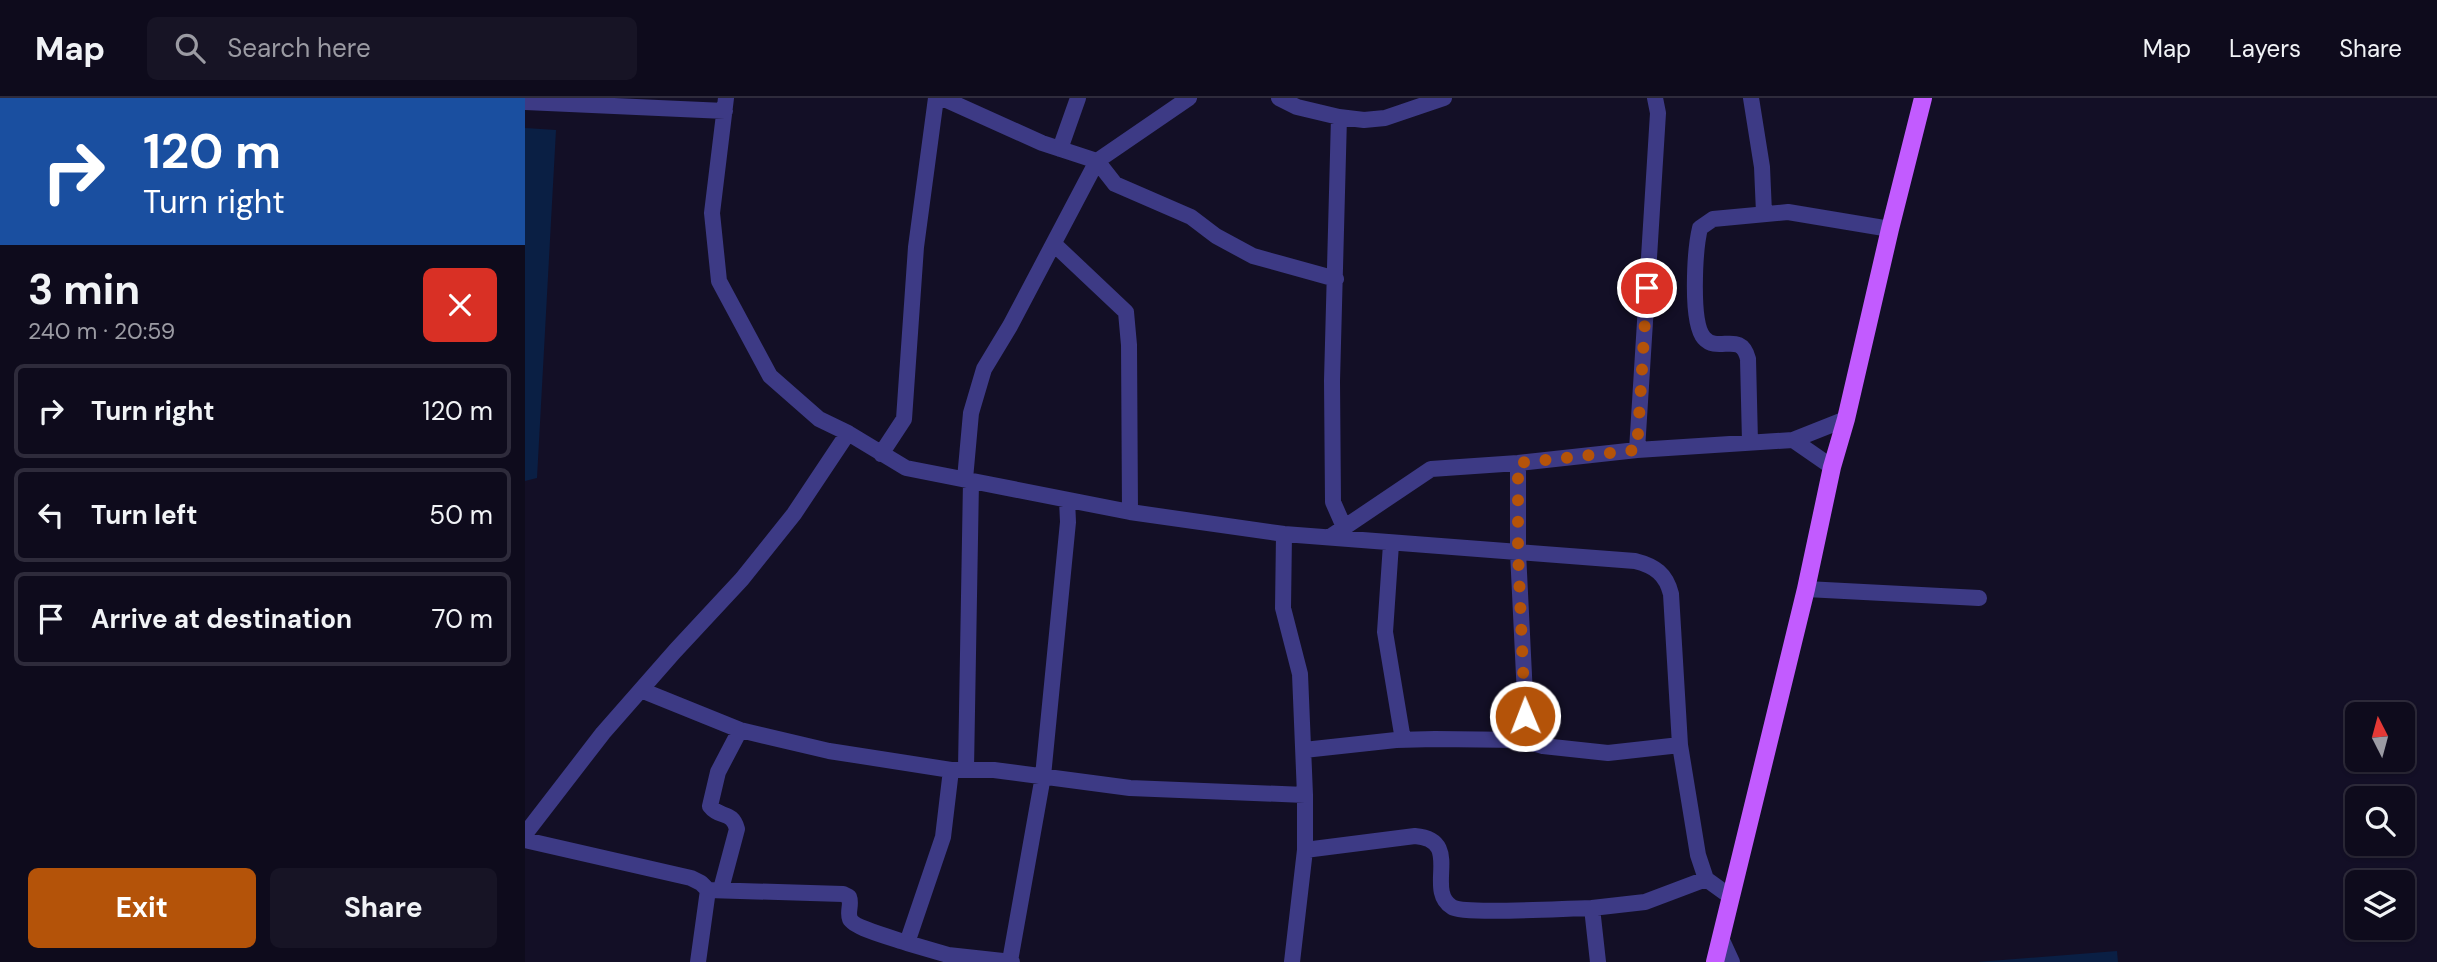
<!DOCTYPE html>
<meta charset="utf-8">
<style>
body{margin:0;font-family:"DM Sans",sans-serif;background:#171425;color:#f1f3f6;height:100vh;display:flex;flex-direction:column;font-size:26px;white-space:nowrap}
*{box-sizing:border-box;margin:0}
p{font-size:23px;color:#9b9ba3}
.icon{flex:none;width:38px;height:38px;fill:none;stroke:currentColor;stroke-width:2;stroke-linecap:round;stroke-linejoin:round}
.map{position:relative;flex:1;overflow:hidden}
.details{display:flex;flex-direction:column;background:#0e0b1c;width:525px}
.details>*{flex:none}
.banner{background:#1a4fa0;color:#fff;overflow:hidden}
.needle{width:46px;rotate:354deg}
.tools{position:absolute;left:1820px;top:604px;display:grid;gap:14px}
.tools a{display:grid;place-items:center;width:70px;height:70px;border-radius:10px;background:#0e0b1c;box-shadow:0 2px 5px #0004,0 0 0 2px #2e2b3b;font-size:35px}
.pin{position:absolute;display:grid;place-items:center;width:60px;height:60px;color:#fff;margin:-30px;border:4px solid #fff;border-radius:50%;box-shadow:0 2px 7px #0007}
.me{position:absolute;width:77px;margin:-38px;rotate:359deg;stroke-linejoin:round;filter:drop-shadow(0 0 5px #0008)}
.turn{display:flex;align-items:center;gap:24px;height:147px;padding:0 28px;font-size:32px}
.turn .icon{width:91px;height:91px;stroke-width:2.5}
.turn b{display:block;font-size:49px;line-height:60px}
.round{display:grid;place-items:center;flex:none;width:74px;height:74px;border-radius:10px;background:#171425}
.head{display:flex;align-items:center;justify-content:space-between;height:119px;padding:0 28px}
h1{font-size:42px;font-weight:700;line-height:52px}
.button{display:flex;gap:14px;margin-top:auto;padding:14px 28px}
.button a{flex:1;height:80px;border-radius:10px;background:#b45309;color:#fff;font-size:28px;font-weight:700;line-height:80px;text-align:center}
.button a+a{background:#171425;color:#f1f3f6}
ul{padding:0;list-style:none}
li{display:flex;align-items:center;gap:21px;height:94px;margin:0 14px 10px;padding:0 14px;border:4px solid #2e2b3b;border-radius:10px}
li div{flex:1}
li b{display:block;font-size:26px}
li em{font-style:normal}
header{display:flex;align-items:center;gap:42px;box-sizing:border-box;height:98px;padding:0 35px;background:#0e0b1c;border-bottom:2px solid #2e2b3b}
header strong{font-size:33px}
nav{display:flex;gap:38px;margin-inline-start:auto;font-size:24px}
.search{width:490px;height:63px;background:#171425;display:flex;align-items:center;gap:18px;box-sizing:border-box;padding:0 24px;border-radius:10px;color:#9b9ba3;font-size:26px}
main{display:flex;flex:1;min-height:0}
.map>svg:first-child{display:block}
.water{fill:#0a1f44}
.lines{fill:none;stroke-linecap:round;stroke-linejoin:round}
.minor{stroke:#3d3a85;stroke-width:16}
.primary{stroke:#c25bff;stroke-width:18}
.route{stroke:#b45309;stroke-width:12;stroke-dasharray:0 21.6}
</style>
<header>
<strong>Map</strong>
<div class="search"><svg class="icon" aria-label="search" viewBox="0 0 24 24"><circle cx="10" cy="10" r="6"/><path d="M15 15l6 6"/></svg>Search here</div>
<nav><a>Map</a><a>Layers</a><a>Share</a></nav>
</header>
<main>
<section class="details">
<div class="banner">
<div class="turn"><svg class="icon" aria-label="right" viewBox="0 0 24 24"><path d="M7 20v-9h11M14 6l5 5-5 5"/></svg><div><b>120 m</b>Turn right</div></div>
</div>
<div class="head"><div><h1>3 min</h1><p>240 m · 20:59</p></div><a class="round" style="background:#d93025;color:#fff"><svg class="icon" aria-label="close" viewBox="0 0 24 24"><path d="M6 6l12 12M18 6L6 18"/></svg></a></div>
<ul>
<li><svg class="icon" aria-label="right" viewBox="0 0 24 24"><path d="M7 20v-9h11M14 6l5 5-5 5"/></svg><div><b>Turn right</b></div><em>120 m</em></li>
<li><svg class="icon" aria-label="left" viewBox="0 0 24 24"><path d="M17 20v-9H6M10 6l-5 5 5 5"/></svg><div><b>Turn left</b></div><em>50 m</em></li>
<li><svg class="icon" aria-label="arrive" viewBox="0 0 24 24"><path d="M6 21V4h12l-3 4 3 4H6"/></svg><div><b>Arrive at destination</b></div><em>70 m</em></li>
</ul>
<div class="button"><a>Exit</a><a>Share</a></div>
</section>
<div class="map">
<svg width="1912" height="864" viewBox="0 0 1912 864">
<rect width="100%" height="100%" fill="#130f26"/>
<!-- water -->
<path class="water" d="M0 30 31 32 12 380 0 383Z
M1592 853 1593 864H1452Z"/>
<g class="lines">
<!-- minor -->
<path class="minor" d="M201 0 187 115 194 183 245 278 294 321 323 335 381 370 605 414 759 436 1110 463C1130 468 1141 476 1146 496L1155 647 1173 757 1181 781 1206 799
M417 0 517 45 572 63 485 228 459 271 446 315 440 381 446 383 441 671
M664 0 572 63 590 86 666 119 691 138 728 158 811 181
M754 0 772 9 814 19 807 283 808 404 819 429
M1226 0 1237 69 1239 115
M0 4 200 13
M814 19 839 22 860 20 919 0
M535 51 553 0
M529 146 601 214 604 247 605 414
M1268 342 1307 369
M1225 344 1223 261C1216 232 1193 256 1179 240 1165 224 1170 151 1175 130L1188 121 1263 114 1365 131
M1112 352 1133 15 1130 0
M356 356 379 321 391 149 411 0
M993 365V454L1000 598 998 642
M759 436 758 510 775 576 780 697V752L767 864
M805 439 906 371 993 365 1112 352 1268 342 1321 321
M866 446 860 534 878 642
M1281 491 1454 500
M116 592 215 632 304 653 426 672H469L605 690 780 697
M779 652 871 642 910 641 998 642 1018 648 1083 655 1155 647
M0 736 78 635 150 553 217 481 269 416 323 335
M0 742 166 780 176 785 183 792 173 864
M780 752 890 738C939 742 899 792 927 809 939 817 1044 810 1067 810
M196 791 212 731C207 712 195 721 185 708L193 674 215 632
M183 792 318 796 324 799C327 806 322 814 325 821 329 830 371 841 382 845L418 739 426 672
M1196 840 1207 864
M382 845 423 857 487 864
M485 863 518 678 543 424 542 402
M1073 864 1067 810 1120 804 1181 781"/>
<!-- primary -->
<path class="primary" d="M1190 864 1281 491 1307 369 1321 321 1365 131 1398 0"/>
</g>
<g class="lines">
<!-- route -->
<path class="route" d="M1000 618 993 454V365L1112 352 1122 190"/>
</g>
</svg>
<div class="tools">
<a><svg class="needle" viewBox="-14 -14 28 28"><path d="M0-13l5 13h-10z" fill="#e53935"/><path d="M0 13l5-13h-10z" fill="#9b9ba3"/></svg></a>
<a><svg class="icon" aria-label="search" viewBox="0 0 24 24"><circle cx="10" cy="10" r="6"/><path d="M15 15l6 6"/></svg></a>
<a><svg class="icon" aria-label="layers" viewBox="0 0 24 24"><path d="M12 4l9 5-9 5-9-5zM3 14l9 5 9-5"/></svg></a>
</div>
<div class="pin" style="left:1122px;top:190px;background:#d93025"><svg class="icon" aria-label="arrive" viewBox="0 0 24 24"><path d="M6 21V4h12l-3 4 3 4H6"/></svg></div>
<svg class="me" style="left:1000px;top:618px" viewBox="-20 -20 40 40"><circle r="17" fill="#b45309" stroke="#fff" stroke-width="3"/><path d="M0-11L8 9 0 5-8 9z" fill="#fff"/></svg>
</div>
</main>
